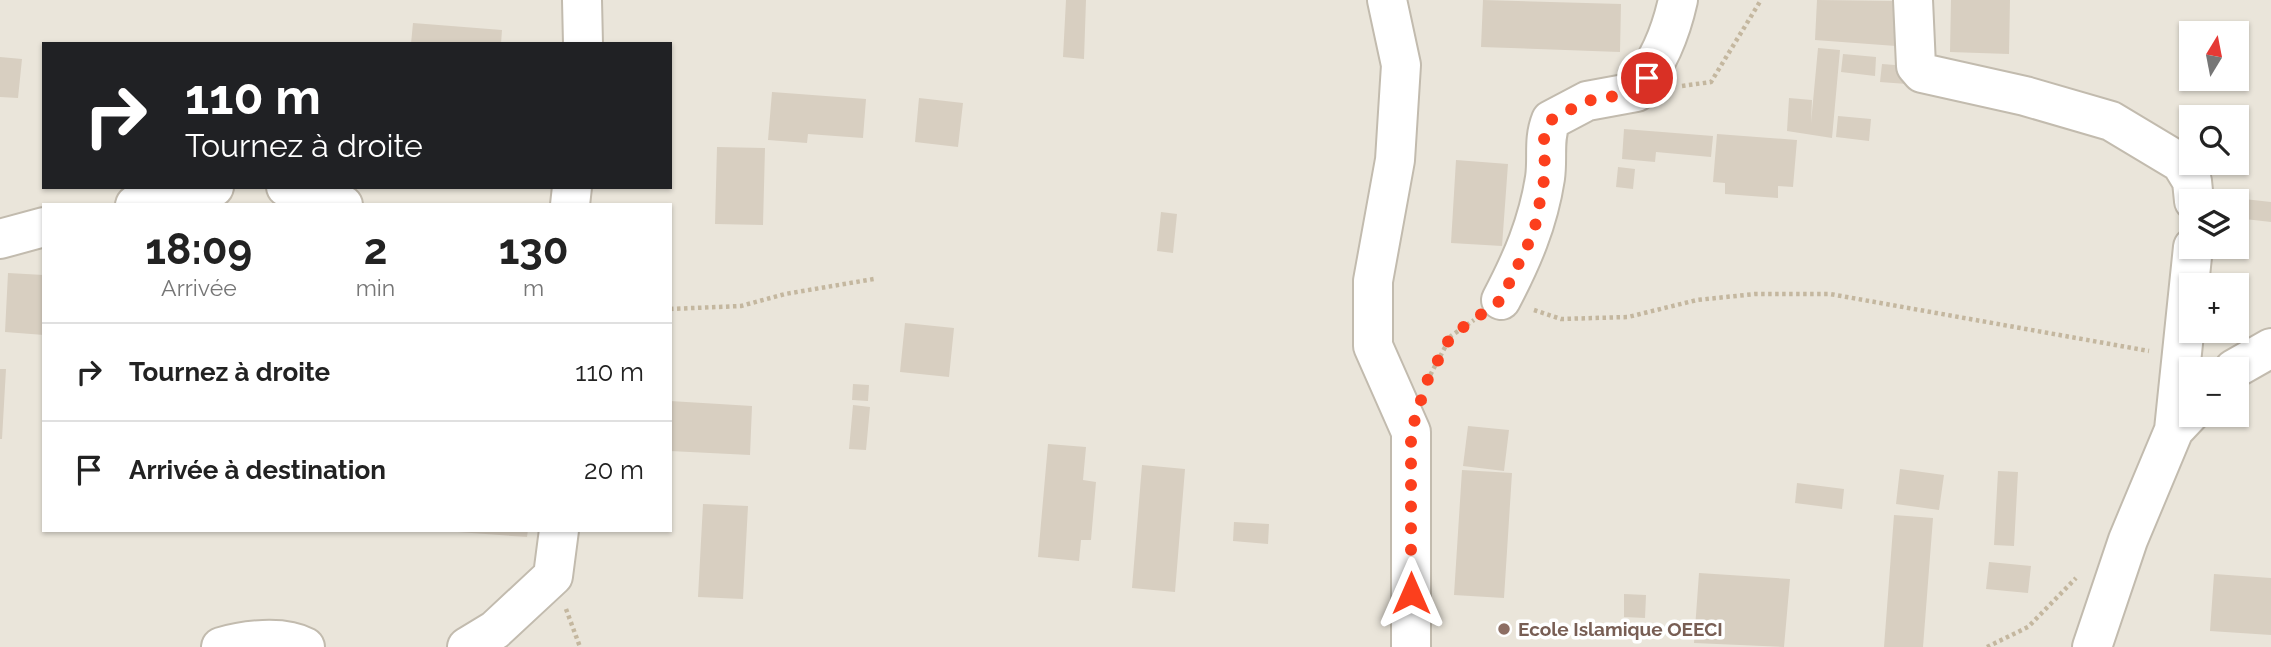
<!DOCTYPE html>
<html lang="fr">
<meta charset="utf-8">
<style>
body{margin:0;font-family:Raleway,sans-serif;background:#f6f6f6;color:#222;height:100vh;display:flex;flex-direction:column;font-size:26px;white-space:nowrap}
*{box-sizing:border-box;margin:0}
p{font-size:23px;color:#767676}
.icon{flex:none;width:38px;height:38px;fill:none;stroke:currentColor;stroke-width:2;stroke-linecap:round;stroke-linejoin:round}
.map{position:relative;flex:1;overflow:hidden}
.side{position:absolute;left:42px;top:203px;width:630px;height:329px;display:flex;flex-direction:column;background:#fff;border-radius:0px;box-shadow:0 2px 5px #0004}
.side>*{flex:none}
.guide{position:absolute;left:42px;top:42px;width:630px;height:147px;border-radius:0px;box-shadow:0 2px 5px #0004;background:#202124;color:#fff;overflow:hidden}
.needle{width:46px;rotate:10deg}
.buttons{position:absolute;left:2179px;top:21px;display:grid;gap:14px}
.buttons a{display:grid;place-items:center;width:70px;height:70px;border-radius:0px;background:#fff;box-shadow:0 2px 5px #0004;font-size:35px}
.pin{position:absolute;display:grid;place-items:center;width:60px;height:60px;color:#fff;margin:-30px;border:4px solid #fff;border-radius:50%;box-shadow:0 2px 7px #0007}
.me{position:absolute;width:77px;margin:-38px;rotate:0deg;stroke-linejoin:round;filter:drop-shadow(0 0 5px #0008)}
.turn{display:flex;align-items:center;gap:24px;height:147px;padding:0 28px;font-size:32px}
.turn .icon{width:91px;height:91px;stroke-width:2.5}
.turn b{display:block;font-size:49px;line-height:60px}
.eta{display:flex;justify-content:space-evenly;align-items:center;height:119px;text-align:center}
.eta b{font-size:42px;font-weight:700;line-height:49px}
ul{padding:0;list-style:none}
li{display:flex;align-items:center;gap:21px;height:98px;padding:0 28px;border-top:2px solid #e0e0e0}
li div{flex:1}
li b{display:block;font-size:26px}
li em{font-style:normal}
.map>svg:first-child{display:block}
.residential{fill:#eae5da;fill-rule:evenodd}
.building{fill:#d8cfc1}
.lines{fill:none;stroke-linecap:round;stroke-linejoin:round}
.minor-casing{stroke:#c2bbae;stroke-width:42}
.path{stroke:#c4b79f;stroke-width:4.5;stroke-dasharray:3.5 3.5;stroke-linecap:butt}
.minor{stroke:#fff;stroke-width:38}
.route{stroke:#fc3f1d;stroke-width:12;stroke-dasharray:0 21.6}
.education-dot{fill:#8d6e63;stroke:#fff;stroke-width:2.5}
.labels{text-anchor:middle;stroke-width:7;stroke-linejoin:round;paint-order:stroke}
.education-label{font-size:19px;font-weight:bold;fill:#785e54;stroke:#fff;text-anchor:start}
</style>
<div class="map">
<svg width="2271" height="647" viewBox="0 0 2271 647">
<rect width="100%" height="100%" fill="#f6f3ec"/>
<!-- residential -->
<path class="residential" d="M0 0H2271V647H0ZM2191 33H2236V79H2191ZM44 44H670V187H44ZM2191 117H2236V163H2191ZM2191 201H2236V247H2191ZM44 205H670V530H44ZM2191 285H2236V331H2191ZM2191 369H2236V415H2191Z"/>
<!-- building -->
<path class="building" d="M1066 0H1086L1084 59 1063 57Z
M1483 0 1621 4 1620 52 1481 47Z
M1817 0 1899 1 1896 46 1815 40Z
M1951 0H2010L2009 54 1950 52Z
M413 23 502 30 501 44H411Z
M1818 48 1840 50 1832 138 1787 131 1789 98 1812 100 1811 123Z
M1843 54 1876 57 1875 76 1841 72Z
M0 57 22 59 18 98 0 97Z
M1882 64 1908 66 1907 84 1880 82Z
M772 92 866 99 863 138 808 134 807 143 768 140Z
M919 98 963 103 958 147 915 142Z
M1838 116 1871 119 1869 141 1836 137Z
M1624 129 1713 136 1711 157 1656 152 1655 162 1622 159Z
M1717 134 1797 140 1793 187 1778 186V198L1725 194V183L1713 182Z
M717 147 765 148 763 225 715 224Z
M1456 160 1508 164 1502 246 1451 243Z
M1618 167 1635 169 1633 189 1616 187Z
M2235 198 2271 202V222L2236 218Z
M1161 212 1177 214 1173 253 1157 251Z
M8 273 44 275V335L5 332Z
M905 323 954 328 949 377 900 372Z
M0 369H6L2 439H0Z
M853 384 869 385 868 401 852 400Z
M670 401 752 406 750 455 670 451Z
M853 405 870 407 866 450 849 449Z
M1468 426 1509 430 1504 471 1463 466Z
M1048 444 1086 447 1083 480 1096 482 1091 540H1081L1079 561 1038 557Z
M1142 465 1185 469 1175 592 1132 588Z
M1900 469 1944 475 1939 510 1896 504Z
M1462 470 1512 473 1504 598 1454 595Z
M1998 471 2018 472 2014 546 1994 545Z
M1797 483 1844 489 1842 509 1795 503Z
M703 504 748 506 743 599 698 597Z
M1894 515 1933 518 1923 647H1884Z
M1234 522 1269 524 1268 544 1233 541Z
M430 530H528L527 537Z
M1989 562 2031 566 2028 593 1986 589Z
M1699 573 1790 579 1784 647 1694 643Z
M2214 574 2271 578V635L2210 631Z
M1624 594 1646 595 1645 618 1624 617Z"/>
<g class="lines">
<!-- minor casing -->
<g class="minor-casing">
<path id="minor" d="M582 0 583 44
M1387 0 1401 65 1395 160 1373 281V346L1411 432V647
M1913 0 1916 66 1922 73 2025 96 2111 121 2181 163 2192 181 2194 201
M286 187 343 205
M135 205 214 187
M570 205 572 187
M0 239 44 227
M1501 300C1522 260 1538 223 1545 178 1548 157 1543 140 1551 120L1587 101 1636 92C1658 62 1670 36 1678 0
M2234 369 2271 348
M2174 430 2193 247
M221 647C244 640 283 635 305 647
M467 647 495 630 553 576 559 530
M2092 647 2128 540 2174 430 2191 412"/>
</g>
<!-- path -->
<path class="path" d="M1682 86 1711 82 1761 0
M670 309 741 306 785 294 874 279
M1534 310 1561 319 1628 317 1697 300 1755 294H1830L2149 351
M1427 381 1451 336 1474 320
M566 609 580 647
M1987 647 2028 627 2076 578"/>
<!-- minor -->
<use href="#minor" class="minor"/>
</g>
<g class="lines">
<!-- route -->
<path class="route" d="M1411 593V432L1427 381 1451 336 1501 300 1534 232 1545 175 1544 136 1551 120 1587 101 1636 92 1647 78"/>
</g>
<!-- markers -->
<circle class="education-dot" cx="1504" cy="629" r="7"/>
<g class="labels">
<!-- education labels -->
<g class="education-label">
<text x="1518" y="636">Ecole Islamique OEECI</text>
</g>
</g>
</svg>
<div class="buttons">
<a><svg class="needle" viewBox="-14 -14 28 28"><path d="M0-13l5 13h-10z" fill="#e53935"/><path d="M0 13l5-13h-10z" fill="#767676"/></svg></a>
<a><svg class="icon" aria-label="search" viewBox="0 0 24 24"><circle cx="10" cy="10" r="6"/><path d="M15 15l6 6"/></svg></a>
<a><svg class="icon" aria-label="layers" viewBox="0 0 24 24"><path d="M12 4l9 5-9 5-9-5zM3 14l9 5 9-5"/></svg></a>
<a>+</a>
<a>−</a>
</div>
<div class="pin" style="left:1647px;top:78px;background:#d93025"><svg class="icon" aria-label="arrive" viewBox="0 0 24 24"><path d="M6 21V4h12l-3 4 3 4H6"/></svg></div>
<svg class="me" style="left:1411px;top:593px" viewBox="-20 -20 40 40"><path d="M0-17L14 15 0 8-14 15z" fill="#fc3f1d" stroke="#fff" stroke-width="4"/></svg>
<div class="guide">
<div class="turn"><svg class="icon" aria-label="right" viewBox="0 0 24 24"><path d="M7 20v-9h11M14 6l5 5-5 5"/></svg><div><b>110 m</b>Tournez à droite</div></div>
</div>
<section class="side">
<div class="eta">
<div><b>18:09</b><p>Arrivée</p></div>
<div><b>2</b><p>min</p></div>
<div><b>130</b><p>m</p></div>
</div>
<ul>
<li><svg class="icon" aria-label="right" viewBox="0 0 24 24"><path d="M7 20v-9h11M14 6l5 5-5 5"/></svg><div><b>Tournez à droite</b></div><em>110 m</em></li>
<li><svg class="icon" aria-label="arrive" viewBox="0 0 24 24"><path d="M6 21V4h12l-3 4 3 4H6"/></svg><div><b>Arrivée à destination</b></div><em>20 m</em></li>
</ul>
</section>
</div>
